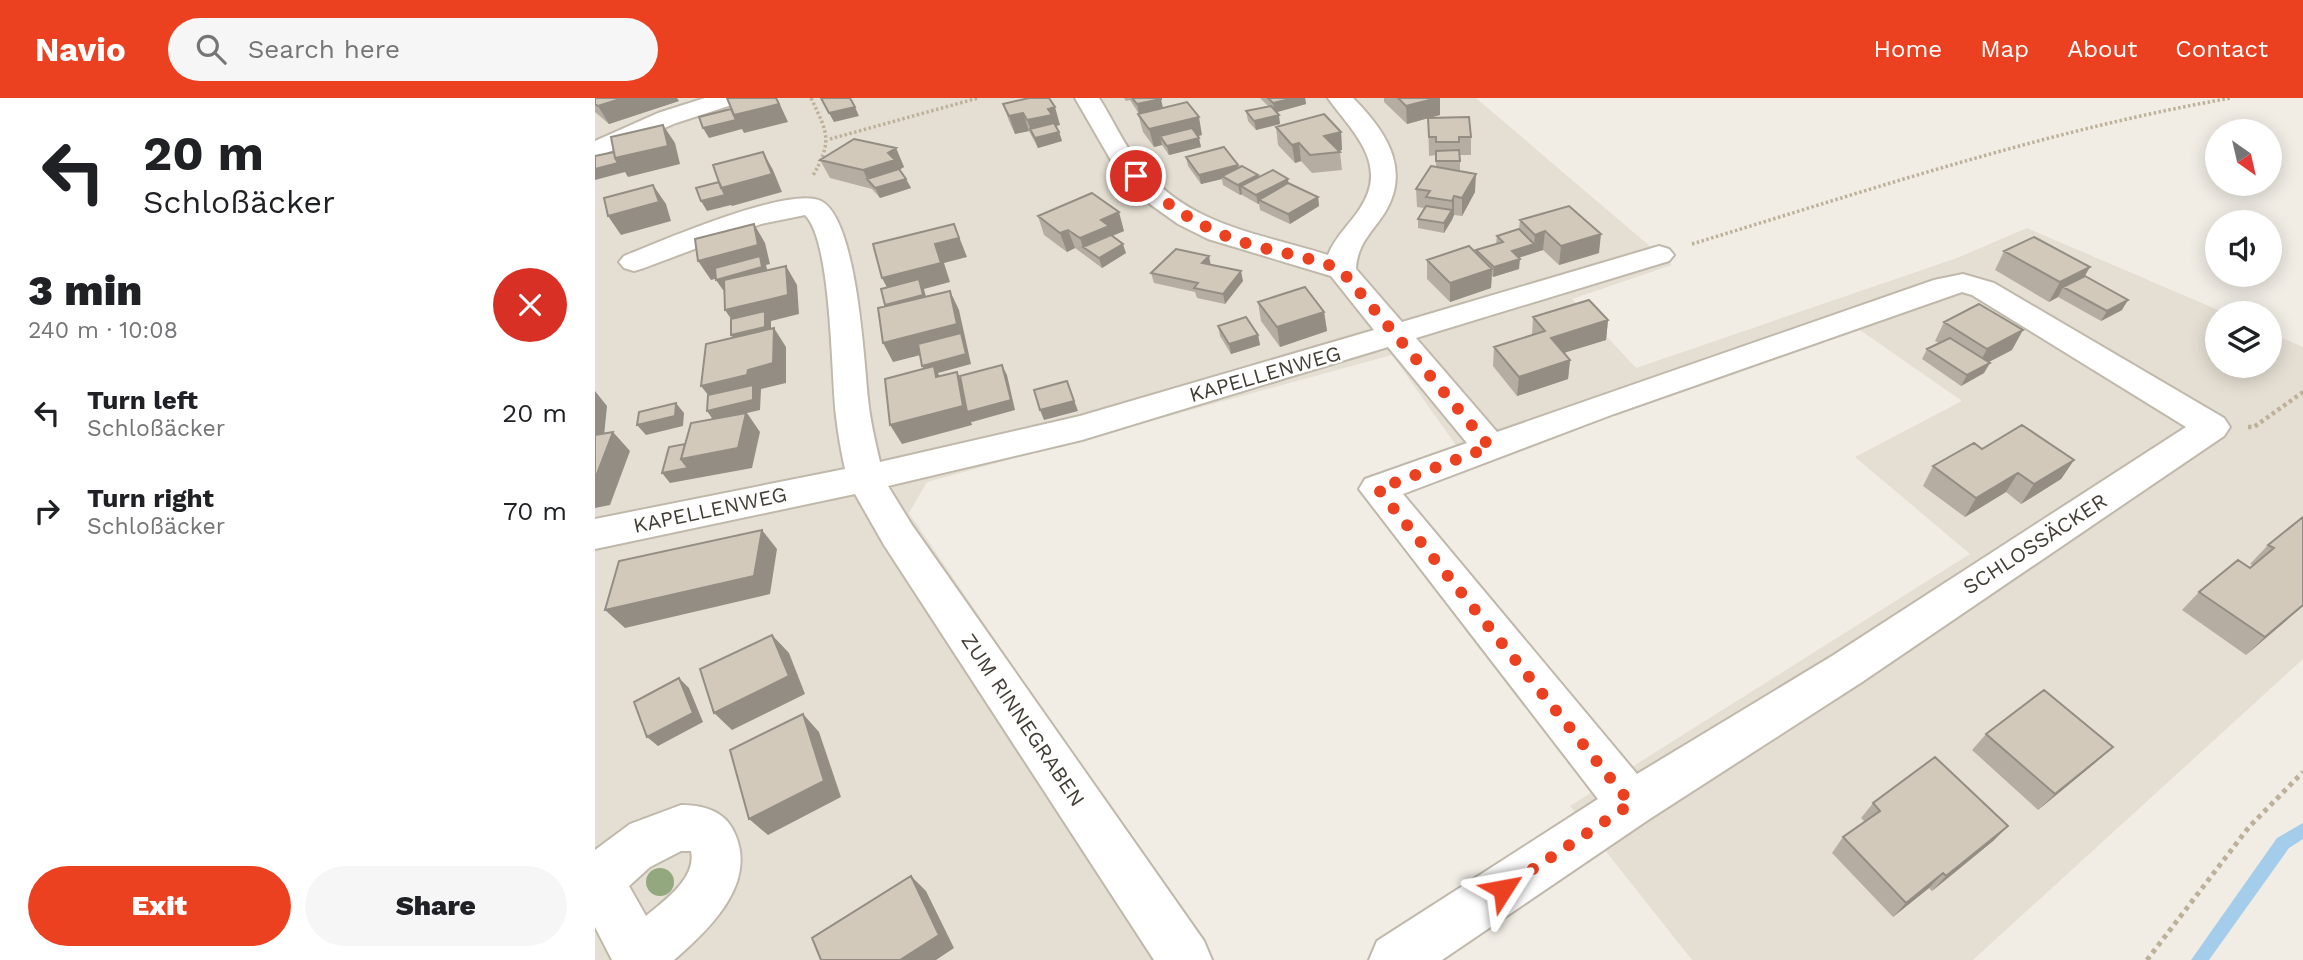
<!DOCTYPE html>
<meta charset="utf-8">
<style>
body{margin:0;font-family:"Work Sans",sans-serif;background:#f6f6f6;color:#202124;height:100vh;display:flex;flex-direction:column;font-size:26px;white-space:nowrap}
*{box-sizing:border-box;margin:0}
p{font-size:23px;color:#757577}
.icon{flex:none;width:38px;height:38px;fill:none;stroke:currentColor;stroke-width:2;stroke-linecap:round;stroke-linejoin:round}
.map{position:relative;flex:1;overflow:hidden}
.details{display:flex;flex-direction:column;background:#fff;width:595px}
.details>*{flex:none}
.top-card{background:#fff;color:#202124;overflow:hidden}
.needle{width:46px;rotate:146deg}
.tools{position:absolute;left:1610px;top:21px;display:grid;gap:14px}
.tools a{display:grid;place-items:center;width:77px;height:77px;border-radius:50%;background:#fff;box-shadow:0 4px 18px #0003;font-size:35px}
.pin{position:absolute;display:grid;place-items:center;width:60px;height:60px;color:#fff;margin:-30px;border:4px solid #fff;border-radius:50%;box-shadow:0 2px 7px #0007}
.me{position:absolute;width:77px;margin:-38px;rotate:56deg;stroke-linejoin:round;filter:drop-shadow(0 0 5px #0008)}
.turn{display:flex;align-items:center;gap:24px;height:147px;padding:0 28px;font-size:32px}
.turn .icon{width:91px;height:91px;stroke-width:2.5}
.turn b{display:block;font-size:49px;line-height:60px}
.round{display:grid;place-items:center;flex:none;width:74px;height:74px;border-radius:37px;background:#f6f6f6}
.overview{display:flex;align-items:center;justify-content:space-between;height:119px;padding:0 28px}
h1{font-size:42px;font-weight:800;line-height:52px}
.cta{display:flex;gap:14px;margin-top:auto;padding:14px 28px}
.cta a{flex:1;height:80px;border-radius:42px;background:#ec4121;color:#fff;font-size:28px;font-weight:800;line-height:80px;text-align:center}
.cta a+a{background:#f6f6f6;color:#202124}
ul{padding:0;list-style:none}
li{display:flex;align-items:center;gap:21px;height:98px;padding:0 28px}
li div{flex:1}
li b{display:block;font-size:26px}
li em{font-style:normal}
header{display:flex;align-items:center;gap:42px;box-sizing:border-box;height:98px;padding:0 35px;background:#ec4121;color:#fff}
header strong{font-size:33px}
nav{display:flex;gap:38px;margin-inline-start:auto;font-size:24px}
.search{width:490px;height:63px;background:#f6f6f6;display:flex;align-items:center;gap:18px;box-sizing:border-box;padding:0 24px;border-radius:38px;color:#757577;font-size:26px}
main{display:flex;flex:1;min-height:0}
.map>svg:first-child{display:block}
.residential{fill:#e5dfd3}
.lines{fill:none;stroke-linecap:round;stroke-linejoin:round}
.stream{fill:#a4cdeb;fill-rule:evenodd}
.minor-casing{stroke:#bfb8ab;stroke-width:4}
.path-far2{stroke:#bdb19a;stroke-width:3.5;stroke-dasharray:2.5 2.5;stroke-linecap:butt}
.path-far1{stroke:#bdb19a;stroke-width:4.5;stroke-dasharray:3.5 3.5;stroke-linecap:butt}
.path{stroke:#bdb19a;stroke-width:5;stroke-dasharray:4.5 4.5;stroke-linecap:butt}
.minor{fill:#fff;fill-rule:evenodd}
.tree{fill:#93a87f}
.wall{fill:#b5ada1}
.shaded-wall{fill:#938d83}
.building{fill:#d2c9bb;stroke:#938d83;stroke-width:2}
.route{stroke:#ec4121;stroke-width:12;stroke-dasharray:0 21.6}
.labels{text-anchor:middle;stroke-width:5;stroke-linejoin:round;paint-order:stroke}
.street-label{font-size:21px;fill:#433e35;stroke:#fff}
</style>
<header>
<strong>Navio</strong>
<div class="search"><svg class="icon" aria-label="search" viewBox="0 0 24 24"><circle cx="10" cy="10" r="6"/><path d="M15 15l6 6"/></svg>Search here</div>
<nav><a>Home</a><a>Map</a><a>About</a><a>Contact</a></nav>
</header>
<main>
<section class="details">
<div class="top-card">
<div class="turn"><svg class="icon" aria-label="left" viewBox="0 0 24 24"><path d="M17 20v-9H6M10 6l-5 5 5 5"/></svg><div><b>20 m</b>Schloßäcker</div></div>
</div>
<div class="overview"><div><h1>3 min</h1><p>240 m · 10:08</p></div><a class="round" style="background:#d93025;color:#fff"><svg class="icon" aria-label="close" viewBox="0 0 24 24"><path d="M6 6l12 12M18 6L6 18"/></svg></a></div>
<ul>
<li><svg class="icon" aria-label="left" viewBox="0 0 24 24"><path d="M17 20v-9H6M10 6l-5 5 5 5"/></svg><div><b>Turn left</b><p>Schloßäcker</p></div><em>20 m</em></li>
<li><svg class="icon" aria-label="right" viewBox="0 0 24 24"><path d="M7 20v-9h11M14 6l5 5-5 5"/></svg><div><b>Turn right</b><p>Schloßäcker</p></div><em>70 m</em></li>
</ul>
<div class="cta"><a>Exit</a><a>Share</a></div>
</section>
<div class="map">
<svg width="1708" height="862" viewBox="0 0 1708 862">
<rect width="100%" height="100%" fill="#f1ede5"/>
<!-- residential -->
<path class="residential" d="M0 0H881L1077 167 977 201 1041 270 1362 160 1432 130 1630 215H1622V268H1675V235L1708 249V561L1378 862H1097L975 708 1375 456 1260 359 1367 303 1262 230 875 367 797 257 332 384 314 415 618 862H0Z"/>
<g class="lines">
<!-- stream -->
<path class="stream" d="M1708 725V741L1694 750 1614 862H1596L1682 740Z"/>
<!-- minor casing -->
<g class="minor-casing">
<path id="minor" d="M110 0H147L143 5 81 25 0 60V43L63 15Z
M480 0H504C517 20 526 41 540 60 589 128 661 134 733 157 740 139 754 127 764 112 796 66 757 34 733 0H758C794 36 819 77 784 123 772 139 762 150 761 171L807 224 1054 151 1064 148 1074 151 1079 157 1074 163 821 240 902 334 1339 182 1368 176 1399 185 1629 320 1635 329 1629 338 1267 584 1053 722 847 862H774L782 843 1003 701 764 391 770 381 872 345 793 249 487 342 293 388 317 427 609 843 617 862H559L289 447 260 396 0 451V421L250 371C246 353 243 336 241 318 236 277 237 143 210 117L166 126 49 170 39 173 29 170 24 164 29 158C64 144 195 87 226 103 262 121 269 262 273 301 275 322 280 343 285 364L485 318 779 232 736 178 613 141 583 126 555 106 521 71ZM1367 194 1377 197 1591 329 1237 558 1042 676 808 396 1019 316Z
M86 707C106 707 127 712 137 730 166 782 116 830 79 862H17L0 829V752L35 726ZM86 753H96C102 780 69 803 51 818L34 788 55 769Z"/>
</g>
<!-- path-far2 -->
<path class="path-far2" d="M216 0C233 36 238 43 217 79
M235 41 383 0
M1097 146C1274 92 1453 32 1636 0"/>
<!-- path-far1 -->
<path class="path-far1" d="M1653 329H1659L1708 294"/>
<!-- path -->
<path class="path" d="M1552 862 1654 729 1708 674"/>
<!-- minor -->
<use href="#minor" class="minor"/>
</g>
<!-- trees -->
<circle class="tree" cx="65" cy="784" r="14"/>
<!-- wall -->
<path class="wall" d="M0 0 84 3 14 26 0 14Z
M529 0H566L544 16 535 2 531 3Z
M665 0H710L711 6 681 14 685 26 661 32 653 23 651 13 673 8Z
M789 0H845V17L834 20 876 39V57H865V73H861L880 94 867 118 859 117 849 135 823 130V121L829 110 822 109 821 91 841 69V57L834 58 833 20 812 26 789 4Z
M408 6 465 27 461 28 464 34 467 43 443 50 434 33 420 36 414 23Z
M543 16 607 37 603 38 606 49 574 57 567 47 559 49 548 34Z
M681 29 746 34 747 52 744 53 745 54 747 72 717 75 706 63 700 65 683 47Z
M301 50 309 69 304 72 311 81 316 90 285 100 277 91 235 80 225 62Z
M591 59 644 70 663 77 664 79 694 85 723 99 724 108 695 126 665 112 664 106H663L647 97V96L645 97 628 87 627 81 606 86 593 68Z
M443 118 529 133 518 138 531 155 507 170 480 150 472 154 449 137Z
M925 122 1004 155 964 167 948 152 924 160V171L898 179 897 177 896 190 855 204 832 181V162L881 155V152L901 146 902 138 924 131Z
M1409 153 1490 178 1527 212 1506 223 1463 199 1454 204 1400 172Z
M616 167 648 183 630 206 602 200 600 194 559 185 556 175Z
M663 204 729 214 732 233 685 249 666 223Z
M938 219 1013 222 1011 242 969 255 975 262 973 281 922 298 898 268 899 249 937 237Z
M1349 224 1417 252 1394 264 1389 275 1366 288 1327 261 1332 251 1344 245 1340 243Z
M623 228 663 237 665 247 636 256 625 238Z
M1387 351 1479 362 1466 381 1426 406 1411 394 1370 419 1328 388 1338 368Z
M1708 419V508L1651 557 1587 512 1604 494 1655 470 1658 467 1655 466 1673 447Z
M1391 636 1500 665 1443 712 1377 652Z
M1278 705 1413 728 1398 743 1337 793 1334 790 1298 819 1237 755 1248 739 1270 724 1266 720Z"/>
<!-- shaded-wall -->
<path class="shaded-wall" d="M28 0H82L84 3 14 26 3 8Z
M182 0 193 24 149 35 147 31 114 40 108 30Z
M699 0H710L711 6 679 15 678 5Z
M842 0H845V17L812 26 811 8Z
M566 1 568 10 544 16 542 6Z
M260 9 264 18 239 24 234 15Z
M460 9 465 27 460 28 464 34 467 43 443 50 432 22 453 11Z
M428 15 434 33 420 36 414 18Z
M684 17 685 26 661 32 659 23Z
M604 19 607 37 571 46 565 38 567 47 559 49 554 31Z
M68 27 80 45 85 66 33 79 30 74 0 82V71L20 60Z
M746 34 747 52 735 55 729 38Z
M604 40 606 49 574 57 572 48Z
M704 45 706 63 700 65 697 47Z
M301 50 309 69 304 72 272 81 277 91 268 72Z
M168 54 178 72 187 94 137 108 136 107 112 113 106 103 126 90Z
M643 67 645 76 627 78V81L606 86 604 77Z
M881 76 880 94 867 118V100Z
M663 77 665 87 646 88 647 96 645 97 643 87Z
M311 81 316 90 285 100 280 90Z
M693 81 694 91 664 102V106H663L661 97Z
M58 87 71 106 76 123 26 137 13 118Z
M859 98V117L857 122V103Z
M723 99 724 108 695 126 693 116Z
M857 112V122L849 135V125Z
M524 114 529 133 488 149 491 159 485 140 506 122Z
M159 126 170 145 175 166 171 167 174 179 128 192 121 182 167 168 116 182 103 163Z
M359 126 372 159 349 165 355 184 329 191 333 207 296 217 290 207 297 199 287 180 340 146Z
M473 132 480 150 472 154 465 135Z
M950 133 948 152 916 162 917 153 939 146 940 137Z
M1006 136 1004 155 964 167 966 148Z
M528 146 531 155 507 170 504 160Z
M614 158 616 168 607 165Z
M925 161 924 171 898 179 899 169Z
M191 168 202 187 204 216 176 223V239L143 247 136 237 143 231 130 212Z
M1495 169 1484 188 1468 189 1463 199 1454 204 1465 184Z
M897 171 896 190 855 204V185Z
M646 173 648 183 630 206 628 196Z
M355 193 364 212 376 266 343 275 349 288 332 278 327 268 369 246 298 264 288 245Z
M1533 202 1527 212 1506 223 1512 213Z
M729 214 732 233 685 249 682 229Z
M1013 222 1011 242 955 259 956 240Z
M179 230 191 249V285L166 291 165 312 152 315 165 334 157 370 75 385 67 375 86 361 119 323 112 313 121 307 106 288 153 272Z
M1428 232 1417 252 1382 270 1392 251Z
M663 237 665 247 636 256 634 246Z
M975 262 973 281 922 298 924 279Z
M1395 265 1389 275 1366 288 1372 277Z
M407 267 412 277 420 312 377 324 376 323 377 327 307 346 295 327 362 274 371 293Z
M472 283 483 313 449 322 445 312Z
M0 293 12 308 9 338 0 341Z
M81 305 89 315 88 328 51 337 42 327Z
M18 334 35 353 15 407 0 410V381Z
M1479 362 1466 381 1426 406 1439 386Z
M1423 375 1411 394 1370 419 1381 400Z
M167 432 182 451 175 496 30 530 10 512Z
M1708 507V508L1651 557 1670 539Z
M177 537 194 555 210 596 137 632 119 615Z
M84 580 94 590 108 624 63 648 52 639Z
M208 616 224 634 246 699 173 737 154 721Z
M1518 649 1500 665 1443 712 1460 696Z
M1413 728 1398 743 1337 793 1351 778Z
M1348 775 1334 790 1298 819 1311 805Z
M316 778 331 793 359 850 341 862H305Z"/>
<!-- building -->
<path class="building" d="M0 0H28L3 8 0 6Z
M132 0H181L184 6 139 17Z
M226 0H255L260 9 234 15Z
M434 0H454L460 9 453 11 457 17 432 22 428 15 414 18 408 6Z
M537 0H566V1L542 6Z
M673 0H699L678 5Z
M803 0H842L811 8Z
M592 4 604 19 554 31 543 16Z
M676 8 684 17 659 23 651 13Z
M136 11 141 22 108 30 104 19Z
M729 16 746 34 729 38 745 54 715 57 704 45 697 47 681 29Z
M874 19 876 39H864V44H841V39H834L833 20Z
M459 25 464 34 440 40 435 31Z
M68 27 73 48 20 60 16 39Z
M597 30 604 40 572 48 565 38Z
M259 41 301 50 293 55 300 62 268 72 225 62Z
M629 49 643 67 604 77 591 59Z
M864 52 865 63H841V53Z
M19 54 20 60 23 65 0 71V58Z
M168 54 177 76 126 90 118 67Z
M647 68 663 77 643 87 627 78Z
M836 68 881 76 867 100 859 98 857 103 831 99 835 93 821 91Z
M304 71 311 81 280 90 272 81Z
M678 72 693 81 661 97 646 88Z
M124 84 130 97 106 103 101 90Z
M693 85 723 99 693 116 664 102Z
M58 87 64 104 13 118 9 100Z
M497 95 524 114 506 122 514 128 485 140 473 132 465 135 443 118Z
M831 108 857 112 849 125 823 121Z
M974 108 1006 136 966 148 950 133 940 137 925 122Z
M159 126 163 147 103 163 100 141Z
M359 126 364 140 340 146 346 165 287 180 278 146Z
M924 131 939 146 917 153 925 161 899 169 881 152 908 144 902 138Z
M516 137 528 146 504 160 488 149Z
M1439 139 1495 169 1465 184 1409 153Z
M874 148 897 171 855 185 832 162Z
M581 151 614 158 607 165 646 173 628 196 599 190 603 185 556 175Z
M165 158 167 169 121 182 120 170Z
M191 168 193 197 130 212 129 182Z
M1490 178 1533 202 1512 213 1468 189Z
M324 181 328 197 290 207 286 191Z
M710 189 729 214 682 229 663 204Z
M355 193 362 226 288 245 283 210Z
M994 202 1013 222 956 240 975 262 924 279 899 249 950 233 938 219Z
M1384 206 1428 232 1392 251 1349 224Z
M170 213V229L136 237V221Z
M651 219 663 237 634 246 623 228Z
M179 230 178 265 153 272 152 277 106 288 111 246Z
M366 235 371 256 327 268 323 246Z
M1355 240 1395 265 1372 277 1332 251Z
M407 267 416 302 372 314 365 278Z
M339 268 341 279 362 274 368 308 295 327 290 281Z
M472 283 479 303 445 312 439 292Z
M158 287V302L112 313 113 297Z
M81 305 80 318 42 327 44 314Z
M151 315 143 350 86 361 96 325Z
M1427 327 1479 362 1439 386 1423 375 1381 400 1338 368 1379 345 1387 351Z
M18 334 0 381V337Z
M90 346 86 361 93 370 67 375 74 349Z
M1708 419V507L1670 539 1604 494 1643 462 1655 470 1679 450 1673 447Z
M167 432 159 478 10 512 24 463Z
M177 537 194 578 119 615 105 571Z
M84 580 98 615 52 639 39 604Z
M1449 592 1518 649 1460 696 1391 636Z
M208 616 229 683 154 721 135 652Z
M1340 659 1413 728 1351 778 1348 775 1311 805 1248 739 1285 713 1278 705Z
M316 778 344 837 305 862H226L217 840Z"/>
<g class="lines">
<!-- route -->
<path class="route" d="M541 78C567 104 602 127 636 140 672 154 711 156 746 172L895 349 783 391 1036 706 908 791"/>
</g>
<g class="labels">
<!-- street labels -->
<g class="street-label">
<text transform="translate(670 276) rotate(-16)" y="7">KAPELLENWEG</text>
<text transform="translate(115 412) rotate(-12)" y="7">KAPELLENWEG</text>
<text transform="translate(1440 446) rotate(-33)" y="7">SCHLOSSÄCKER</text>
<text transform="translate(428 622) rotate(56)" y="7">ZUM RINNEGRABEN</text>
</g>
</g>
</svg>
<div class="tools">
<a><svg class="needle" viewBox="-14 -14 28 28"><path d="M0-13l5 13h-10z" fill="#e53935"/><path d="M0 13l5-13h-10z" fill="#757577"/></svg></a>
<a><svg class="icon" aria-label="sound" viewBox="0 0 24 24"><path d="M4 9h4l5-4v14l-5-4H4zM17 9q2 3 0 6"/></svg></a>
<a><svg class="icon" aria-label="layers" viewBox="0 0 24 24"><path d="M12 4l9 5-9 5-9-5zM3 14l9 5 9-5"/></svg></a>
</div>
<div class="pin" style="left:541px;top:78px;background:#d93025"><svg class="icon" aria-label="arrive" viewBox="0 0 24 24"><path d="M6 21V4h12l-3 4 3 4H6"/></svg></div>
<svg class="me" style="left:908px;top:791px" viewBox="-20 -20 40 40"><path d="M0-17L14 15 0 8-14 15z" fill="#ec4121" stroke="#fff" stroke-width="4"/></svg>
</div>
</main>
